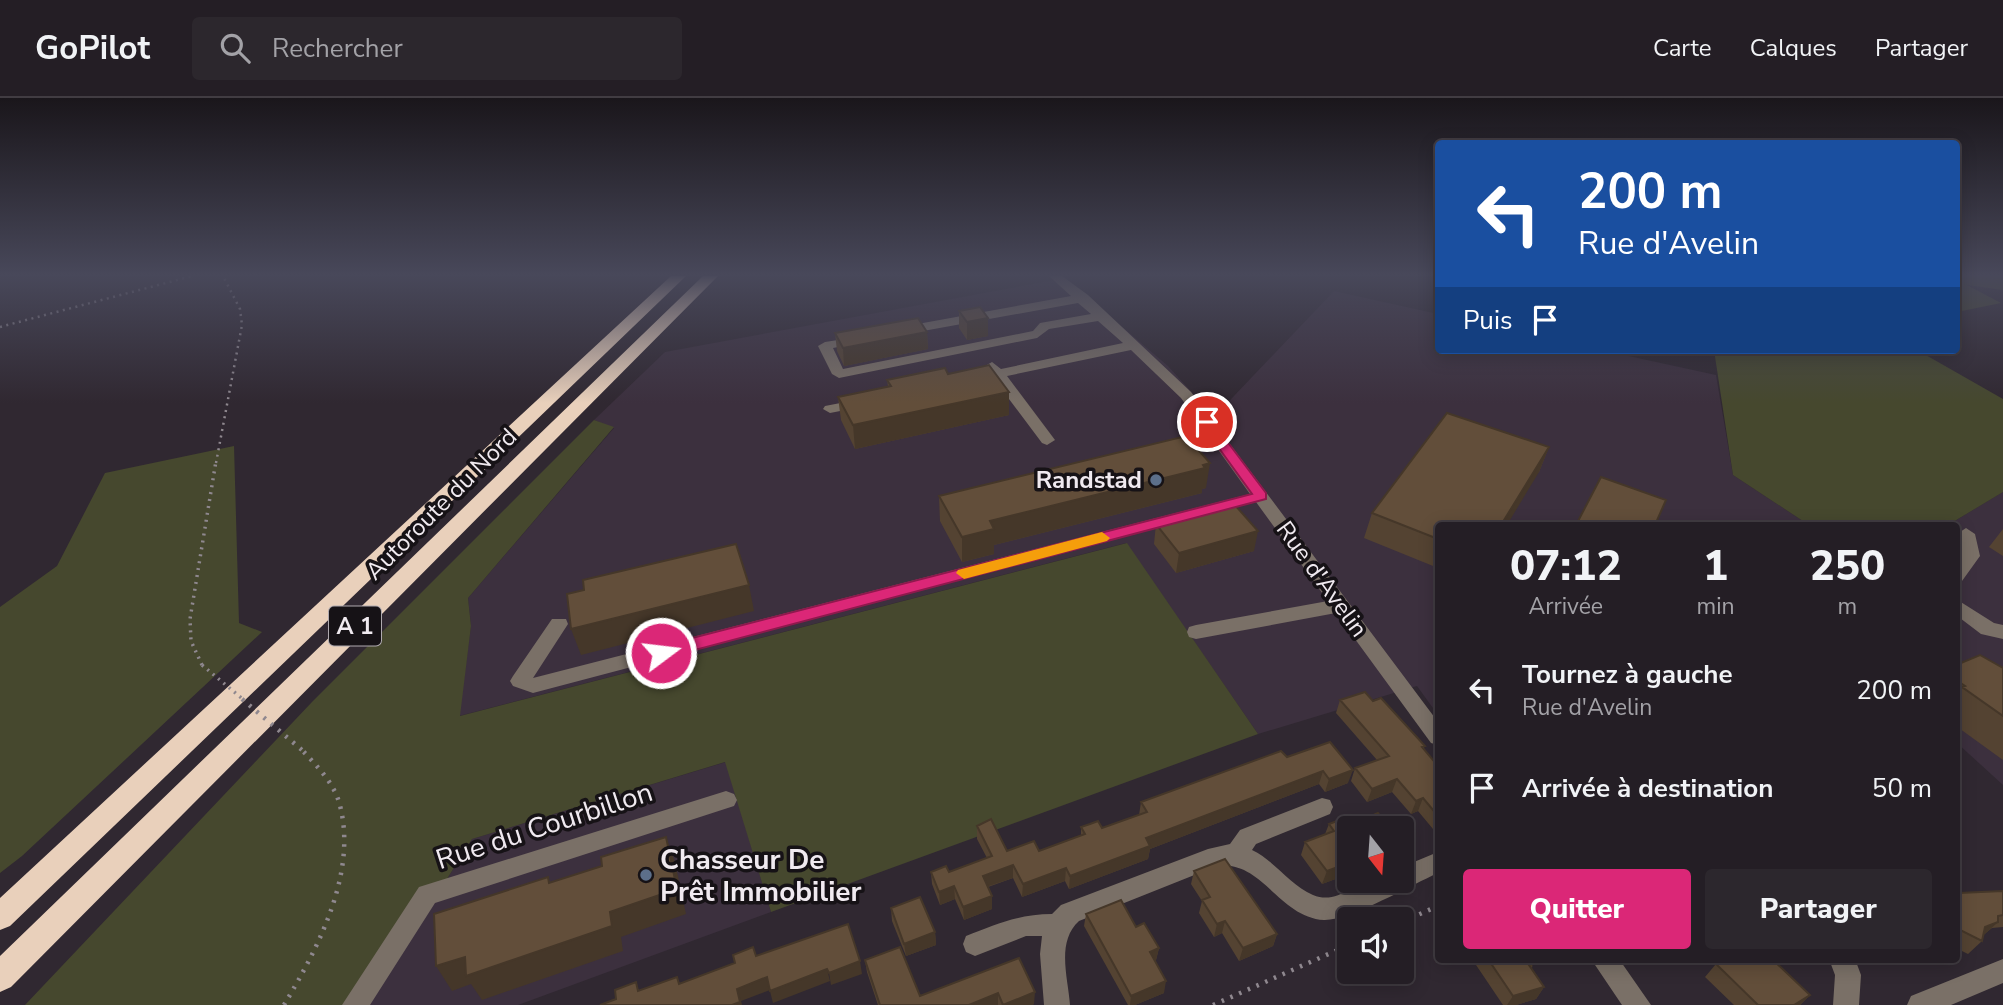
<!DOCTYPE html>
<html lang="fr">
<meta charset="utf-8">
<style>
body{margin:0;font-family:"Nunito Sans",sans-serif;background:#2c272d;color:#f1f3f6;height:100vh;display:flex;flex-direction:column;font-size:26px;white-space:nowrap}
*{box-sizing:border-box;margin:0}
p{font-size:23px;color:#a3a2a7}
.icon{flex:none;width:38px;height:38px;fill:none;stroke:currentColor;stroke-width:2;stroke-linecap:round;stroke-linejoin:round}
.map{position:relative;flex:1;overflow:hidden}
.details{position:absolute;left:1435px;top:424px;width:525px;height:441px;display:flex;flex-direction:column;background:#241e25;border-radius:7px;box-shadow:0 4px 18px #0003,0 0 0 2px #413c42}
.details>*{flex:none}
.top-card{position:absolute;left:1435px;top:42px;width:525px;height:214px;border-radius:7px;box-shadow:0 4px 18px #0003,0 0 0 2px #413c42;background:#1a4fa0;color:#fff;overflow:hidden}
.needle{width:46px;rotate:163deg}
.fabs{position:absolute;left:1337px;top:718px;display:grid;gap:14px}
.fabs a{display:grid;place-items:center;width:77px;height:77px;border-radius:7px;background:#241e25;box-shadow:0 4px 18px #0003,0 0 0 2px #413c42;font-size:35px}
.pin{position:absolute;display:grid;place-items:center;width:60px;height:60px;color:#fff;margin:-30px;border:4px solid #fff;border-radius:50%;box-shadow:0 2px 7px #0007}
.me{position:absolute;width:77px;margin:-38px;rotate:75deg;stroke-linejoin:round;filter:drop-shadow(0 0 5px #0008)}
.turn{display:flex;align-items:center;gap:24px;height:147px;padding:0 28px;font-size:32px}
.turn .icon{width:91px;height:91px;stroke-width:2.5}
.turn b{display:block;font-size:49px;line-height:60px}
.then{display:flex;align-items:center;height:66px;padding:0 28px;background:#0003;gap:14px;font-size:26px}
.eta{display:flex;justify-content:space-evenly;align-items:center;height:119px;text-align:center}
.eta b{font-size:42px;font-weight:800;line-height:49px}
.cta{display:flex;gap:14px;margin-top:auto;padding:14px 28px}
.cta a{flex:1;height:80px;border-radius:7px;background:#db2777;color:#fff;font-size:28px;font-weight:800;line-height:80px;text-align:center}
.cta a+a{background:#2c272d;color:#f1f3f6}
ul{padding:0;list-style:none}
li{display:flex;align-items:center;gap:21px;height:98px;padding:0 28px}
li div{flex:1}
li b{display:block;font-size:26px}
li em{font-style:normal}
header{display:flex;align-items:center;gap:42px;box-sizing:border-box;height:98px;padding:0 35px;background:#241e25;border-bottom:2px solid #413c42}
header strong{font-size:33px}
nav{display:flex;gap:38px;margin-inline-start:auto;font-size:24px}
.search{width:490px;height:63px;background:#2c272d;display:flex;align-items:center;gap:18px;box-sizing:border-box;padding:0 24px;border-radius:7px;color:#a3a2a7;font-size:26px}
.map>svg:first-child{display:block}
.built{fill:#3c303e}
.green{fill:#46482e}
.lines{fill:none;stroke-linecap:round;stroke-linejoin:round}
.path-far2{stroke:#8f888f;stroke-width:2.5;stroke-dasharray:2 4.5;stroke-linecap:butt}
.path-far1{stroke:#8f888f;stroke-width:3.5;stroke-dasharray:2 5;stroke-linecap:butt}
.path{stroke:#8f888f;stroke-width:4.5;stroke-dasharray:2.5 7;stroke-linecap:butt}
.minor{fill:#7a7067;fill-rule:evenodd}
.highway{fill:#e9d0bb;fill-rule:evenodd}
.path-bridge-far1{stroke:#8f888f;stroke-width:3.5;stroke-dasharray:2 5;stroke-linecap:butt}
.path-bridge{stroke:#8f888f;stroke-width:4.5;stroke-dasharray:2.5 7;stroke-linecap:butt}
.wall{fill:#544332}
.shaded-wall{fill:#453729}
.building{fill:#624e3a;stroke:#453729;stroke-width:2}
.route{fill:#db2777;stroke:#8e194d;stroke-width:2}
.slow{fill:#f59e0b}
.service-dot{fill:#5c6f8a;stroke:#161216;stroke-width:2.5}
.labels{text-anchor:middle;stroke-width:7;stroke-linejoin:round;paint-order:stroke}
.shield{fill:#161216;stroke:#afa9af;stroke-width:2}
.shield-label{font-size:23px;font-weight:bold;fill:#f0eaf0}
.poi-label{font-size:24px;font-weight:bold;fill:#f0eaf0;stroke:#161216;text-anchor:end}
.street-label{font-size:24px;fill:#f0eaf0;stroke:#161216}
.near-street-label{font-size:28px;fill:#f0eaf0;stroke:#161216}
.near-poi-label{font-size:28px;font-weight:bold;fill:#f0eaf0;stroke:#161216;text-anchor:start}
</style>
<header>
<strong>GoPilot</strong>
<div class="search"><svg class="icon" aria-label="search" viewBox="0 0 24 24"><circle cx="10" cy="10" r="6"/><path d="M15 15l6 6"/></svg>Rechercher</div>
<nav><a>Carte</a><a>Calques</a><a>Partager</a></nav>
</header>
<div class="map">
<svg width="2003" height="907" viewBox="0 0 2003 907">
<rect width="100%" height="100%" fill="#302831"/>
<!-- built -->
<path class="built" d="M1065 180 1168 268 1214 319 1334 193 1438 216V252H1601L1716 277 1733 377 1809 427H1438V617L1417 588 1258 636 1126 445 459 618 471 528 468 500 614 330 594 322 665 254Z
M2003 394V687L1957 645 1956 427H1948Z
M726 664 771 814 518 907H368L472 741Z"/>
<!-- green -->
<path class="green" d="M1957 178H2003V192L1967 187 2001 205 1957 214Z
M1714 252H1917L2003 301V394L1948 427H1809L1733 377Z
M594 322 614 329 468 500 471 528 460 618 1127 445 1258 636 771 814 725 664 472 741 368 907H25L312 604Z
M234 348 239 525 262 534 22 758 0 775V509L57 468 105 375Z"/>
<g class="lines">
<!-- path-far2 -->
<path class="path-far2" d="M0 229 192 178
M216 365 242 227 240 211 223 178"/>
<!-- path-far1 -->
<path class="path-far1" d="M202 567 191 543 190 521 216 363"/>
<!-- path -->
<path class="path" d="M1402 824 1438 808
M284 907C318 850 359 773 339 704 333 684 316 667 302 652
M1213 907 1349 847"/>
<!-- minor -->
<path class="minor" d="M1049 178H1062L1088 197 1191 294 1438 624V647L1431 645 1336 515 1196 541 1189 539 1187 534 1189 529 1196 527 1328 503 1256 404 533 595 513 588 510 583 513 578 552 521H566L568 526 533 580 1250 396 1181 300 1131 252 1007 278 1055 342 1047 347 1042 345 994 281 974 285 967 281 969 278 989 274 985 268 992 264 1001 271 1123 245 1098 223 1049 231 1037 240 839 280 832 276 818 248 825 244 864 238V244L833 250 843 271 1033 233 1040 225 1091 216 1078 205 901 237 894 233 901 229 1071 198Z
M861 301 866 302V308L830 315 823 311 825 308Z
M1966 430 1975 436 1980 458 1962 483 1956 485V465L1962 458 1957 436Z
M1956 501 1994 525 2003 527V541L1981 536 1956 517Z
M726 693 734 696 737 702 734 708 435 805 370 907H342L419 789Z
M1322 700 1330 702 1333 709 1330 716 1256 746 1252 752C1275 763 1290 787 1313 797 1337 807 1353 785 1374 782 1383 781 1393 782 1402 782V769L1438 754V775C1413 786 1349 823 1324 822 1278 819 1263 762 1217 768L1079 823C1056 844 1068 879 1070 907H1044L1040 856 1042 838H1026L975 858 966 854 963 846 966 838C996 826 1020 816 1052 816L1061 807 1208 751 1230 746 1240 732Z
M1591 861H1619L1651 907H1622Z
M1829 861H1855L1861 877 1859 907H1833L1835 877Z
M2003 861V885L1951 907H1907L1911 898Z"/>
<!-- highway -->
<path class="highway" d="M671 178H686L10 828 0 832V800Z
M703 178H718L11 889 0 894V858Z"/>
<!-- path-bridge-far1 -->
<path class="path-bridge-far1" d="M202 567 245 603"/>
<!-- path-bridge -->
<path class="path-bridge" d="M242 601 302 652"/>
</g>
<!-- wall -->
<path class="wall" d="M959 213 988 238 967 242 959 230Z
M927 234 928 251 844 268 837 253 835 235Z
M948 276 1009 317 855 351 841 322 838 299 888 288 887 282Z
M1549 349 1539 374 1438 427V470L1364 440 1372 415Z
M1206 390 1202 391V395L994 447V456L962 464 940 423 939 398Z
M1156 426 1254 453 1176 475 1154 446Z
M2003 431V458L1989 449Z
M2003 570V662L1956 628V582Z
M1340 602 1373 603 1425 648 1423 651 1438 668V737L1418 713 1411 716 1392 694 1367 704 1351 683 1355 670 1377 662 1336 615Z
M1330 644 1348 685 1325 694 1319 686 1150 751 1148 761 1069 791 1065 783 1022 799 1013 780 988 789 992 798V811L964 822 955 801 940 807 932 786 931 774H949L987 760 977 741V728L1007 753H1039L1081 738V729L1102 730 1139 717 1141 704 1287 659Z
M1329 726 1350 727 1349 730V776L1322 786 1301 757 1305 744 1325 736Z
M1194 773 1277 836 1273 848 1239 863 1222 835 1214 839 1199 815 1202 803 1191 786Z
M2003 793V829L1992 830 1983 837 1982 843 1968 856 1956 850V797L1959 795Z
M891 810 935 834 936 847 906 858 892 823Z
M1086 816 1136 829 1159 850 1156 862 1155 863 1164 895 1135 907H1128L1084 828Z
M1019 860 1034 906 1032 907H878L867 874 865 862 920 898Z
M1472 861H1533L1532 871 1544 889 1536 901 1516 907H1503Z
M1716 866 1810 897 1800 907H1734L1705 879Z"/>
<!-- shaded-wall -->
<path class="shaded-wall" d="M988 220V238L967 242V224Z
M927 234 928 251 844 268 843 250Z
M1009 294V317L855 351 853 327Z
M1549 349 1539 374 1507 427H1501Z
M1210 365 1206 390 1202 391V395L994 447V456L962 464V439L990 423Z
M1258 433 1254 453 1176 475 1179 455Z
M749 487 754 513 581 557 571 531Z
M1353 672 1348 685 1325 694 1329 681Z
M1323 673 1319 686 1150 751 1148 761 1069 791 1070 778 1146 740Z
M1397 681 1392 694 1367 704 1372 691Z
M1423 700 1418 713 1411 716 1416 703Z
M666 739 675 764 686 816 621 839 623 853 482 902 471 886 452 893 436 868 610 814Z
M1349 765V776L1322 786 1327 773Z
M1013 767V780L983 790V778Z
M1066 770 1065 783 1022 799 1023 786Z
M954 788 955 801 940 807 939 794Z
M992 798V811L964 822 963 809Z
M1225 823 1222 835 1214 839 1217 826Z
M1998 824 1984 837 1985 829Z
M935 834 936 847 906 858 904 846Z
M1277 836 1273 848 1239 863 1243 850Z
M1159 850 1156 862 1148 866 1150 854Z
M860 863 862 876 831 887 829 875Z
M827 871 830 883 773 905 770 893Z
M767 879 770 892 741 903 742 907H732L737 891Z
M1166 883 1164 895 1135 907H1130L1131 898Z
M1544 889 1536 901 1516 907H1507L1513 898Z
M1035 894 1034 906 1032 907H1003Z
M998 895V907H969Z
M1810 897 1800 907H1794Z"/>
<!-- building -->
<path class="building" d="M980 209 988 220 967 224 959 213Z
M918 220 927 234 843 250 835 235Z
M989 267 1009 294 853 327 838 299 891 288 887 282 945 270 948 276Z
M1447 315 1549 349 1501 427H1438V441L1372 415Z
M1186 338 1210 365 1203 367 1205 370 990 423 994 431 962 439 939 398Z
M1601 379 1666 402 1655 427H1576Z
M1234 406 1258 433 1179 455 1156 426Z
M736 446 749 487 571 531 567 496 584 492 583 482Z
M1980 557 2003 570V618L1962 589 1965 588 1956 582V567Z
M1365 594 1373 603 1381 600 1425 648 1422 649 1438 668V718L1423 700 1416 703 1397 681 1372 691 1355 670 1389 658 1340 602Z
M1330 644 1353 672 1329 681 1323 673 1146 740 1150 748 1070 778 1066 770 1023 786 1013 767 983 778 992 798 963 809 954 788 939 794 931 774 946 768 949 774 992 758 977 728 991 721 1007 753 1034 743 1039 753 1085 736 1081 729 1090 726 1098 723 1102 730 1147 714 1141 704 1281 653 1287 659Z
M1378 715 1390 730H1349V765L1327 773 1305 744 1334 733 1329 726 1345 720 1350 727Z
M666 739 677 791 610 814 612 828 466 878 465 859 436 868 434 816 548 779 549 785 602 768 601 759Z
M1225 761 1277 836 1243 850 1225 823 1217 826 1202 802 1210 799 1194 773Z
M2003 793V817L1998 818V824L1985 829 1982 843 1956 830V804L1959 795Z
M920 799 935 834 904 846 891 810Z
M1121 802 1136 829 1144 825 1159 850 1150 854 1166 883 1131 898 1086 816Z
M848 826 860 863 829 875 827 871 770 893 767 879 737 891 740 904 732 907H600L616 901 615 892 636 884 638 893 677 879 679 886 735 865 733 857 753 849 756 858Z
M900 849 920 898 1019 860 1035 894 1003 907 998 895 969 907H880L865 862Z
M1488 861H1533L1536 865 1529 867 1544 889 1513 898Z
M1724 861H1772L1810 897 1794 907H1758L1716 866Z"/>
<!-- sky -->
<linearGradient id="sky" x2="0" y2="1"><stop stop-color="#1a161b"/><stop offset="0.58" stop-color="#48485a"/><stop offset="1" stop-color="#48485a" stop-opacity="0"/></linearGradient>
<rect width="2003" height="305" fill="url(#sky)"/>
<!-- route -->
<path class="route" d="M1202 322H1211L1266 395V401L661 561 652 555 661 548 1252 396 1200 324Z"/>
<!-- slow -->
<path class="slow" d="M1102 434 1110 440 1107 443 964 481 956 475 958 472Z"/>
<!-- markers -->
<g class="service-dot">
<circle cx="1156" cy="382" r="7"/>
<circle cx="646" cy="777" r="7"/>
</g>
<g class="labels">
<!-- shield labels -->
<rect class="shield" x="329" y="508.5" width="52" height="39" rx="5"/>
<g class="shield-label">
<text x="355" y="536">A 1</text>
</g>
<!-- poi labels -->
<g class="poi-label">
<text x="1142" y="390">Randstad</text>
</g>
<!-- street labels -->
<g class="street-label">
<text transform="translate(441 406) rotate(-45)" y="8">Autoroute du Nord</text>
<text transform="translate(1322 481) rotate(54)" y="8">Rue d'Avelin</text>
</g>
<!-- near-street labels -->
<g class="near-street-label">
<text transform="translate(544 727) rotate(-18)" y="10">Rue du Courbillon</text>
</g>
<!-- near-poi labels -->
<g class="near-poi-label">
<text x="660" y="771">Chasseur De<tspan x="660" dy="32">Prêt Immobilier</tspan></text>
</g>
</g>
</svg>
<div class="fabs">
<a><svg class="needle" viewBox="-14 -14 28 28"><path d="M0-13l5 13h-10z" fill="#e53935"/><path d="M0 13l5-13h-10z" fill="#a3a2a7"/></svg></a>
<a><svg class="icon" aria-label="sound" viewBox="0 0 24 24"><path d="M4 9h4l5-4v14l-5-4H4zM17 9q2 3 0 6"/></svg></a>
</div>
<div class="pin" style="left:1207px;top:324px;background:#d93025"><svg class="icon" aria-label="arrive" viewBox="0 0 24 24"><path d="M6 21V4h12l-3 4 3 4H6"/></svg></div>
<svg class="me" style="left:661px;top:555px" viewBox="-20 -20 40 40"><circle r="17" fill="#db2777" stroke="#fff" stroke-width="3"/><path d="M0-11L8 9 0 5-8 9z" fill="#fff"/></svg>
<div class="top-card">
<div class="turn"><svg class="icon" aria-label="left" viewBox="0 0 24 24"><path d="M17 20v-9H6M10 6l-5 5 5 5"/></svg><div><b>200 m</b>Rue d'Avelin</div></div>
<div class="then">Puis<svg class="icon" aria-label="arrive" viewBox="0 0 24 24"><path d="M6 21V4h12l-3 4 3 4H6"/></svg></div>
</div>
<section class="details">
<div class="eta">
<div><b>07:12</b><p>Arrivée</p></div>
<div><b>1</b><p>min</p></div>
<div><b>250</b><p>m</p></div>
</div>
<ul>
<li><svg class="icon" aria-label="left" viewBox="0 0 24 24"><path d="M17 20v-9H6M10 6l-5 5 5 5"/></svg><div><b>Tournez à gauche</b><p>Rue d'Avelin</p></div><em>200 m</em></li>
<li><svg class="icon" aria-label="arrive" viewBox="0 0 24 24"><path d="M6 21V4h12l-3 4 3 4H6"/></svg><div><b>Arrivée à destination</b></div><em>50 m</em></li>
</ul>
<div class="cta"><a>Quitter</a><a>Partager</a></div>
</section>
</div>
